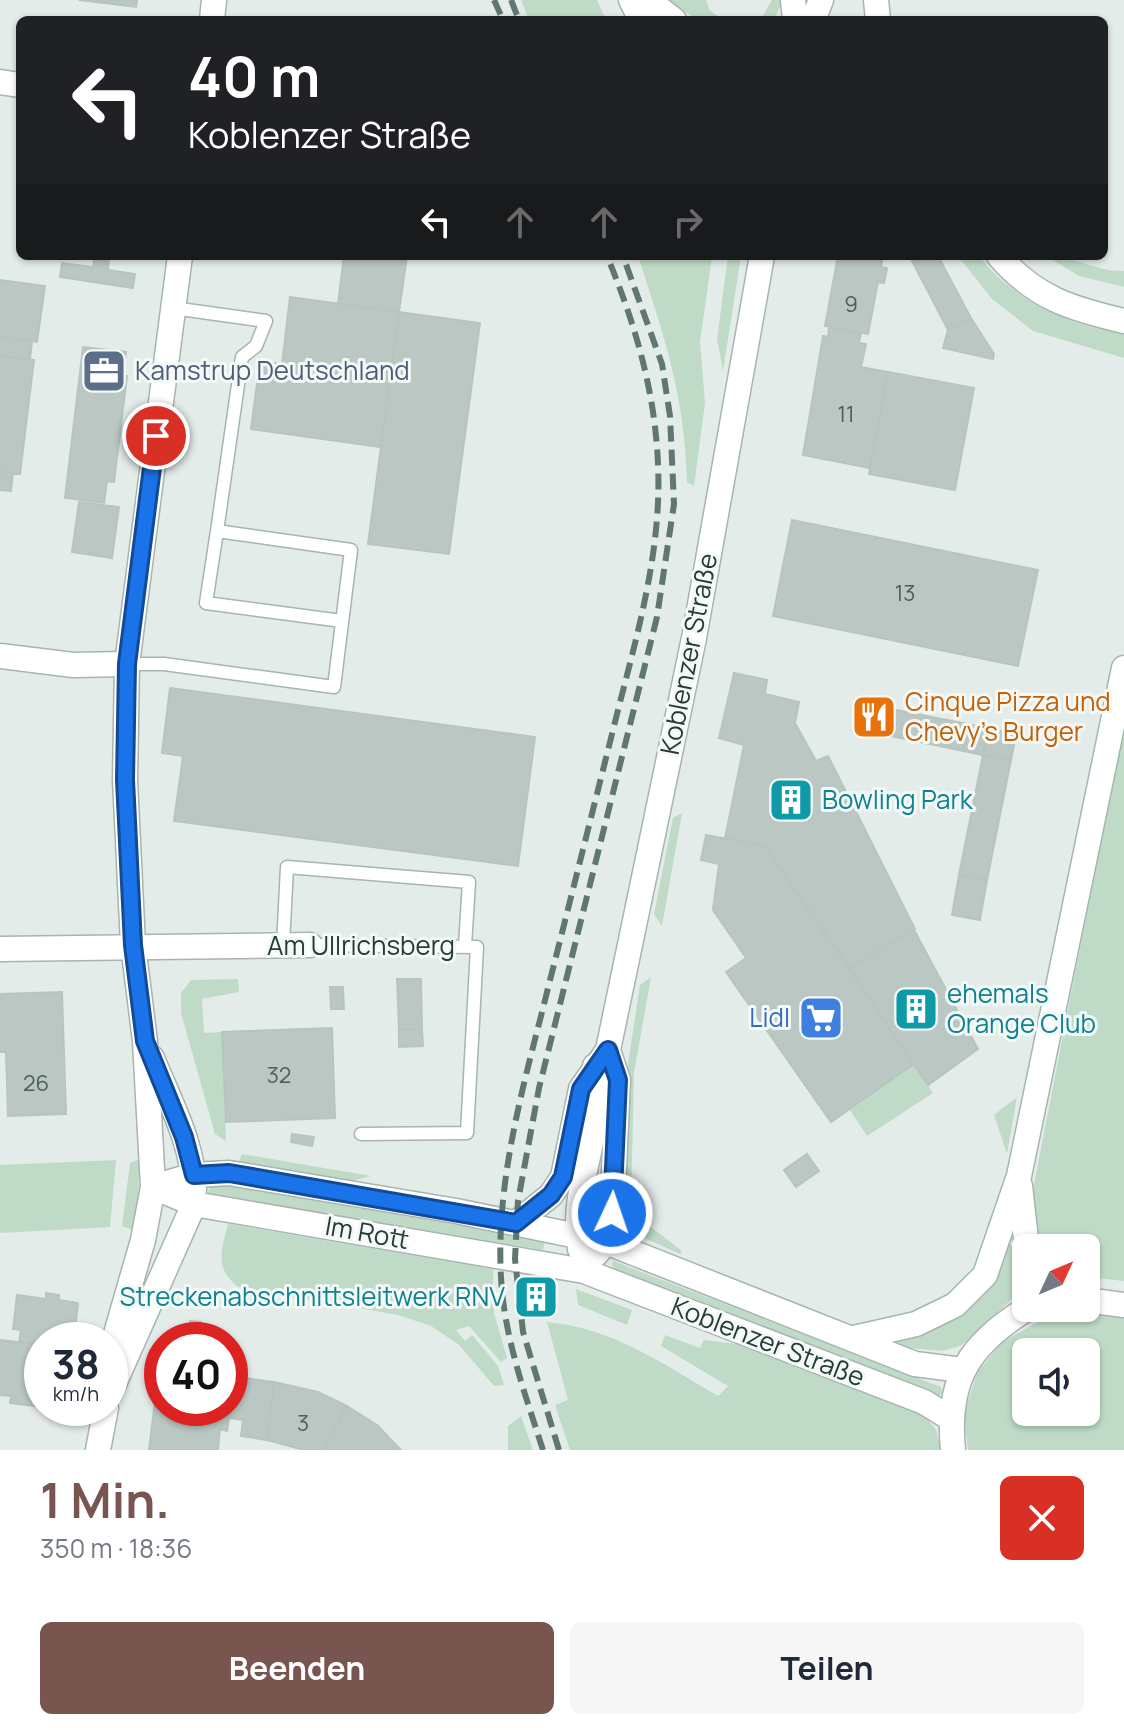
<!DOCTYPE html>
<html lang="de">
<meta charset="utf-8">
<style>
body{margin:0;font-family:Manrope,sans-serif;background:#f6f6f7;color:#1f2937;height:100vh;display:flex;flex-direction:column;font-size:30px;white-space:nowrap}
*{box-sizing:border-box;margin:0}
p{font-size:26px;color:#747a83}
.icon{flex:none;width:44px;height:44px;fill:none;stroke:currentColor;stroke-width:2;stroke-linecap:round;stroke-linejoin:round}
.map{position:relative;height:1450px;overflow:hidden}
.drawer{display:flex;flex-direction:column;background:#fff;flex:1}
.drawer>*{flex:none}
.banner{position:absolute;left:16px;top:16px;width:1092px;height:244px;border-radius:12px;box-shadow:0 2px 6px #0004;background:#202124;color:#fff;overflow:hidden}
.needle{width:52px;rotate:46deg}
.controls{position:absolute;left:1012px;top:1234px;display:grid;gap:16px}
.controls a{display:grid;place-items:center;width:88px;height:88px;border-radius:12px;background:#fff;box-shadow:0 2px 6px #0004;font-size:40px}
.speed{position:absolute;left:24px;top:1322px;display:flex;gap:16px;font-size:40px;font-weight:700;text-align:center}
.speed>*{display:grid;place-content:center;width:104px;height:104px;border-radius:50%;background:#fff;box-shadow:0 2px 6px #0004;line-height:1}
.speed small{font-size:20px;font-weight:400}
.speed .limit{border:12px solid #d22;background:#fff;color:#111}
.pin{position:absolute;display:grid;place-items:center;width:68px;height:68px;color:#fff;margin:-34px;border:4px solid #fff;border-radius:50%;box-shadow:0 2px 8px #0007}
.me{position:absolute;width:88px;margin:-44px;rotate:3deg;stroke-linejoin:round;filter:drop-shadow(0 0 6px #0008)}
.turn{display:flex;align-items:center;gap:28px;height:168px;padding:0 40px;font-size:36px}
.turn .icon{width:104px;height:104px;stroke-width:2.5}
.turn b{display:block;font-size:56px;line-height:68px}
.lanes{display:flex;align-items:center;height:76px;padding:0 40px;background:#0003;justify-content:center;gap:40px;direction:ltr}
.lanes .off{opacity:.35}
.round{display:grid;place-items:center;flex:none;width:84px;height:84px;border-radius:12px;background:#f6f6f7}
.summary{display:flex;align-items:center;justify-content:space-between;height:136px;padding:0 40px}
h1{font-size:48px;font-weight:700;line-height:60px;color:#78554e}
.action{display:flex;gap:16px;margin-top:auto;padding:16px 40px}
.action a{flex:1;height:92px;border-radius:12px;background:#78554e;color:#fff;font-size:32px;font-weight:700;line-height:92px;text-align:center}
.action a+a{background:#f6f6f7;color:#1f2937}
.map>svg:first-child{display:block}
.green{fill:#bfdbc7;fill-rule:evenodd}
.building{fill:#bac7c2;stroke:#b7c5bf;stroke-width:2}
.lines{fill:none;stroke-linecap:round;stroke-linejoin:round}
.service-casing{stroke:#a7b4b0;stroke-width:15}
.minor-casing{stroke:#a7b4b0;stroke-width:27}
.tertiary-casing{stroke:#a7b4b0;stroke-width:27}
.secondary-casing{stroke:#a3b7b0;stroke-width:27}
.service{stroke:#fff;stroke-width:12}
.minor{stroke:#fff;stroke-width:24}
.tertiary{stroke:#fff;stroke-width:24}
.secondary{stroke:#fff;stroke-width:24}
.rail{stroke:#607771;stroke-width:6;stroke-dasharray:16 8;stroke-linecap:butt}
.route-casing{stroke:#114b97;stroke-width:20}
.route{stroke:#1a73e8;stroke-width:14}
.labels{text-anchor:middle;stroke-width:6;stroke-linejoin:round;paint-order:stroke}
.number-label{font-size:22px;fill:#4a5f59}
.service-label{font-size:26px;fill:#4e5e75;stroke:#f4f9f7;text-anchor:start}
.street-label{font-size:26px;fill:#253c36;stroke:#f4f9f7}
.food-label{font-size:26px;fill:#c56008;stroke:#f4f9f7;text-anchor:start}
.culture-label{font-size:26px;fill:#0d838f;stroke:#f4f9f7;text-anchor:start}
.shop-label{font-size:26px;fill:#366cbe;stroke:#f4f9f7;text-anchor:end}
</style>
<div class="map">
<svg width="1124" height="1450" viewBox="0 0 1124 1450">
<rect width="100%" height="100%" fill="#e4ece9"/>
<!-- green -->
<path class="green" d="M521 0H597L606 20H529Z
M667 0H706L710 11 724 20H698Z
M772 0H783L776 16 760 20Z
M638 256H712L700 342 705 403 694 486 687 482C685 396 664 336 638 256Z
M728 256H741L723 371 717 339Z
M958 256H979C1015 302 1068 325 1124 334V358L1033 331 992 299Z
M1046 256C1075 256 1098 272 1124 271V287L1079 276Z
M1124 721V1281L1086 1277V1248H1035L1031 1200Z
M682 813 662 926 654 914 673 818Z
M651 977 634 1073 631 1202H621L627 1070 640 985Z
M238 979 239 992 202 999 204 1033 222 1032 226 1141 215 1134 181 1013V993L191 980Z
M914 1065 933 1093 867 1136 850 1110Z
M1017 1097 1007 1154 994 1115Z
M242 1154 371 1176 348 1182 238 1163Z
M140 1159 136 1231 122 1226 130 1163Z
M116 1160 110 1227 0 1233V1165Z
M219 1184 545 1240 543 1250 208 1193 210 1185Z
M631 1222 647 1224 682 1251 680 1254 640 1236Z
M228 1224 493 1269 494 1313 507 1358 501 1362 469 1326 456 1330 465 1341 472 1335 498 1366 504 1385 494 1386 459 1345 431 1326 398 1315 238 1287C214 1267 221 1252 228 1224Z
M1009 1245H1016L1021 1276 1014 1297 962 1345 943 1351 883 1346V1341C947 1331 989 1311 1009 1245Z
M613 1261 941 1387 942 1393 937 1398 624 1276 612 1266Z
M576 1289 632 1310 627 1325 578 1305Z
M1100 1313 1124 1317V1450H968L964 1413 978 1371 1003 1341 1044 1319ZM1026 1352H1086V1412H1026Z
M547 1322C613 1328 663 1364 718 1396L728 1386 661 1346 665 1335 700 1348 704 1340 746 1345 919 1409 936 1430 941 1450H570L555 1405 568 1400Z
M521 1416 533 1450H508V1426Z"/>
<!-- building -->
<path class="building" d="M79 0H137L136 7Z
M344 256H407L399 312 338 304Z
M838 256H883L881 267 887 268 884 283 878 282 868 334 825 326Z
M918 256H938L971 318 948 330 911 259Z
M95 257 109 259 108 270 135 274 133 288 60 277 62 263 93 267Z
M0 280 45 286 37 342 0 337Z
M290 297 399 312 390 379 282 364Z
M399 312 480 323 449 554 368 544Z
M971 318 994 354 993 359 943 348 948 330Z
M829 327 861 333 859 343 866 344 861 367 888 372 870 468 803 455 823 336 828 337Z
M0 337 32 341 30 359 0 356Z
M83 347 126 352 123 375 127 376 114 482 107 481 104 503 65 498Z
M0 356 34 360 20 474 0 471Z
M260 361 390 379 381 447 251 429Z
M888 372 974 388 955 490 869 474Z
M0 471 13 473 11 491 0 490Z
M79 502 119 507 112 558 72 552Z
M792 520 1038 570 1018 666 773 616Z
M734 673 767 680 765 694 799 702 795 723 816 761 828 756 915 929 849 968 765 846 725 838 744 745 719 738Z
M170 688 535 737 518 866 174 821 183 756 162 753Z
M866 704 891 709 886 735 861 730Z
M891 709 988 728 983 755 886 735Z
M988 728 1016 734 1011 760 983 755Z
M983 755 1011 760 987 880 959 875Z
M706 835 765 846 914 1064 831 1122 726 972 746 958 713 910 719 864 701 860Z
M959 875 987 880 980 920 952 915Z
M914 930 978 1049 928 1085 849 968Z
M397 979H421L422 1029H399Z
M330 987H343L344 1009H331Z
M62 992 66 1114 8 1116 6 1052H0V994Z
M332 1028 335 1118 226 1122 222 1032Z
M399 1029H422L423 1046 399 1047Z
M292 1134 314 1137 312 1146 291 1142Z
M807 1154 819 1171 796 1187 784 1170Z
M531.5 1296a4.5 4.5 0 1 1 9 0a4.5 4.5 0 1 1-9 0Z
M46 1293 59 1295V1300L78 1303 74 1340H42V1345L19 1342 21 1330 13 1329 17 1295 46 1299Z
M190 1321 201 1322 199 1336 188 1334Z
M0 1340 42 1345V1407L10 1403 11 1396 0 1395Z
M159 1368H162V1408H230V1376L274 1382 267 1440 241 1436 243 1420 229 1418 227 1431 220 1429 218 1450H149Z
M274 1382 318 1392 347 1406 323 1450H304L267 1440Z
M347 1406 377 1425 401 1450H323Z"/>
<g class="lines">
<!-- service casing -->
<g class="service-casing">
<path id="service" d="M217 531 206 603 342 621
M127 664H164L334 687 351 550 217 531 242 357 256 346 266 321 173 308
M283 945 287 867 469 882 465 946
M310 945 477 947 467 1133 361 1134"/>
</g>
<!-- minor casing -->
<g class="minor-casing">
<path id="minor" d="M0 82 20 85
M0 656 73 665 127 664
M0 949 310 945
M113 1364V1344L143 1240 153 1187
M110 1393 194 1204
M98 1450 106 1408"/>
</g>
<!-- tertiary casing -->
<g class="tertiary-casing">
<path id="tertiary" d="M631 0 641 20
M648 0 674 20
M793 0 795 20
M212 20 214 0
M813 20 821 0
M152 1058C169 1100 194 1145 194 1190
M153 1187 145 1041 133 945 125 780 127 664 180 256
M153 1187 194 1175 229 1173 456 1211 606 1242 915 1364 962 1370
M153 1187 194 1204 584 1271 924 1402 950 1418
M516 1223 551 1195 563 1177 581 1089 608 1050 694 638 762 256
M580 1249C569 1187 607 1127 595 1066
M596 1254 606 1242 612 1213 618 1080 608 1050
M1086 1300 1124 1305
M953 1450C946 1380 969 1344 1028 1308"/>
</g>
<!-- secondary casing -->
<g class="secondary-casing">
<path id="secondary" d="M876 0 878 20
M999 256C1035 298 1072 309 1124 321
M1020 1186 1027 1248
M854 1338 916 1324 955 1305 985 1275 1019 1176 1124 668"/>
</g>
<!-- service -->
<use href="#service" class="service"/>
<!-- minor -->
<use href="#minor" class="minor"/>
<!-- tertiary -->
<use href="#tertiary" class="tertiary"/>
<!-- secondary -->
<use href="#secondary" class="secondary"/>
<!-- rail -->
<path class="rail" d="M494 0 503 20
M511 0 519 20
M543 1450C525 1394 504 1337 501 1277 496 1189 519 1101 541 1016 566 917 591 818 616 718 637 635 662 551 658 464 655 391 635 323 607 256
M559 1450 523 1332 515 1259 518 1201 539 1088 657 617 674 504 670 416 662 364 623 256"/>
</g>
<g class="lines">
<!-- route casing -->
<g class="route-casing">
<path id="route" d="M156 436 127 664 125 780 133 945 145 1041 184 1137 194 1175 229 1173 516 1223 551 1195 563 1177 581 1089 608 1050 618 1080 612 1213"/>
</g>
<!-- route -->
<use href="#route" class="route"/>
</g>
<!-- icons -->
<defs>
<g id="office-square" transform="scale(2.3)"><rect x="-9" y="-9" width="18" height="18" rx="4" fill="#5c6f8a" stroke="#f4f9f7"/><path d="M-6-3h4V-5.5h4V-3h4V5H-6ZM-1-4.5V-3h2v-1.5ZM-6 0V1H6V0Z" fill="#fff"/></g>
<g id="restaurant-square" transform="scale(2.3)"><rect x="-9" y="-9" width="18" height="18" rx="4" fill="#e8710a" stroke="#f4f9f7"/><path d="M-5-6h1v4h1v-4h1v4h1v-4h1v5L-1.5 .5V6h-2V.5L-5-1ZM5-6V6H3V1.5H1.5Q1.5-4 5-6Z" fill="#fff"/></g>
<g id="building-square" transform="scale(2.3)"><rect x="-9" y="-9" width="18" height="18" rx="4" fill="#0f9aa8" stroke="#f4f9f7"/><path d="M-4-6H4V6H1V3H-1V6H-4ZM-2.5-4.3h1.7v1.8h-1.7ZM.8-4.3h1.7v1.8H.8ZM-2.5-1h1.7V.8h-1.7ZM.8-1h1.7V.8H.8Z" fill="#fff"/></g>
<g id="supermarket-square" transform="scale(2.3)"><rect x="-9" y="-9" width="18" height="18" rx="4" fill="#3f7fe0" stroke="#f4f9f7"/><path d="M-6-5.5h2.5l.6 2H6L4.5 2H-2.5L-4.4-4H-6ZM-1.5 3.2a1.3 1.3 0 1 0 .1 0ZM3 3.2a1.3 1.3 0 1 0 .1 0Z" fill="#fff"/></g>
</defs>
<g fill-rule="evenodd">
<use href="#office-square" x="104" y="371"/>
<use href="#restaurant-square" x="874" y="717"/>
<use href="#building-square" x="791" y="800"/>
<use href="#building-square" x="916" y="1009"/>
<use href="#supermarket-square" x="821" y="1018"/>
<use href="#building-square" x="536" y="1297"/>
</g>
<g class="labels">
<!-- number labels -->
<g class="number-label">
<text x="851" y="312">9</text>
<text x="846" y="422">11</text>
<text x="905" y="601">13</text>
<text x="279" y="1083">32</text>
<text x="36" y="1091">26</text>
<text x="303" y="1431">3</text>
</g>
<!-- service labels -->
<g class="service-label">
<text x="135" y="380">Kamstrup Deutschland</text>
</g>
<!-- street labels -->
<g class="street-label">
<text transform="translate(689 654) rotate(-79)" y="9">Koblenzer Straße</text>
<text x="361" y="955">Am Ullrichsberg</text>
<text transform="translate(367 1233) rotate(10)" y="9">Im Rott</text>
<text transform="translate(768 1342) rotate(21)" y="9">Koblenzer Straße</text>
</g>
<!-- food labels -->
<g class="food-label">
<text x="905" y="711">Cinque Pizza und<tspan x="905" dy="30">Chevy’s Burger</tspan></text>
</g>
<!-- culture labels -->
<g class="culture-label">
<text x="822" y="809">Bowling Park</text>
<text x="947" y="1003">ehemals<tspan x="947" dy="30">Orange Club</tspan></text>
<text x="505" y="1306" text-anchor="end">Streckenabschnittsleitwerk RNV</text>
</g>
<!-- shop labels -->
<g class="shop-label">
<text x="790" y="1027">Lidl</text>
</g>
</g>
</svg>
<div class="controls">
<a><svg class="needle" viewBox="-14 -14 28 28"><path d="M0-13l5 13h-10z" fill="#e53935"/><path d="M0 13l5-13h-10z" fill="#747a83"/></svg></a>
<a><svg class="icon" aria-label="sound" viewBox="0 0 24 24"><path d="M4 9h4l5-4v14l-5-4H4zM17 9q2 3 0 6"/></svg></a>
</div>
<div class="speed"><div>38<small>km/h</small></div><div class="limit">40</div></div>
<div class="pin" style="left:156px;top:436px;background:#d93025"><svg class="icon" aria-label="arrive" viewBox="0 0 24 24"><path d="M6 21V4h12l-3 4 3 4H6"/></svg></div>
<svg class="me" style="left:612px;top:1213px" viewBox="-20 -20 40 40"><circle r="17" fill="#1a73e8" stroke="#fff" stroke-width="3"/><path d="M0-11L8 9 0 5-8 9z" fill="#fff"/></svg>
<div class="banner">
<div class="turn"><svg class="icon" aria-label="left" viewBox="0 0 24 24"><path d="M17 20v-9H6M10 6l-5 5 5 5"/></svg><div><b>40 m</b>Koblenzer Straße</div></div>
<div class="lanes"><svg class="icon" aria-label="left" viewBox="0 0 24 24"><path d="M17 20v-9H6M10 6l-5 5 5 5"/></svg><svg class="icon off" aria-label="ahead" viewBox="0 0 24 24"><path d="M12 20V5M6 11l6-6 6 6"/></svg><svg class="icon off" aria-label="ahead" viewBox="0 0 24 24"><path d="M12 20V5M6 11l6-6 6 6"/></svg><svg class="icon off" aria-label="right" viewBox="0 0 24 24"><path d="M7 20v-9h11M14 6l5 5-5 5"/></svg></div>
</div>
</div>
<section class="drawer">
<div class="summary"><div><h1>1 Min.</h1><p>350 m · 18:36</p></div><a class="round" style="background:#d93025;color:#fff"><svg class="icon" aria-label="close" viewBox="0 0 24 24"><path d="M6 6l12 12M18 6L6 18"/></svg></a></div>
<div class="action"><a>Beenden</a><a>Teilen</a></div>
</section>
